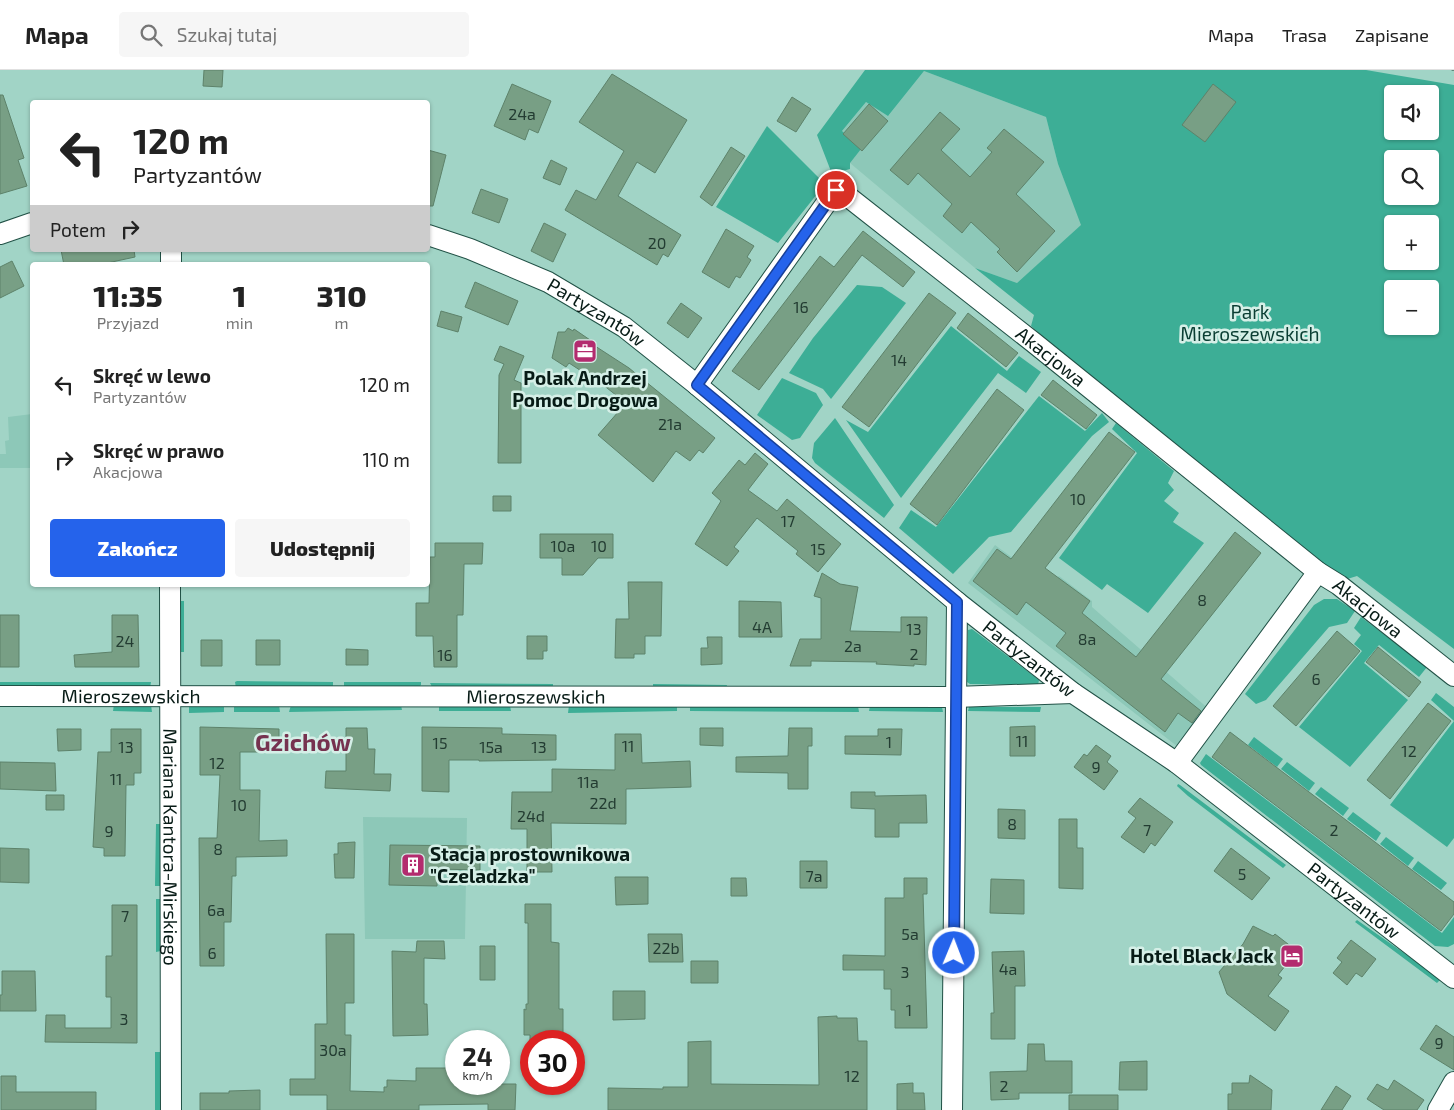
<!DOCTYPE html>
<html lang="pl">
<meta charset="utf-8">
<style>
body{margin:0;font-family:"Exo 2",sans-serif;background:#f6f6f6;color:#222;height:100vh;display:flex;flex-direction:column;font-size:19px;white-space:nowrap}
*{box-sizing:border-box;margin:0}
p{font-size:16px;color:#767676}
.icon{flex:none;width:28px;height:28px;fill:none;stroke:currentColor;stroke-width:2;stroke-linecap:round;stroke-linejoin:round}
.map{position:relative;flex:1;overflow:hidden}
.drawer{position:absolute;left:30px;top:192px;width:400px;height:325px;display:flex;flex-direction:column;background:#fff;border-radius:5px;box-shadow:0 1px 4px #0004}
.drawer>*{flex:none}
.top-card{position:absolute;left:30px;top:30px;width:400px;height:152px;border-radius:5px;box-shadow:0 1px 4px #0004;background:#fff;color:#222;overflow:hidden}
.buttons{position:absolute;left:1384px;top:15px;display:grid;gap:10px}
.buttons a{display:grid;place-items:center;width:55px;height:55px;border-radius:5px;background:#fff;box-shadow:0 1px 4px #0004;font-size:25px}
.speed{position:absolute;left:445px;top:960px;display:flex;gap:10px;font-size:25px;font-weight:700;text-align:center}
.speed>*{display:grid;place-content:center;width:65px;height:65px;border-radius:50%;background:#fff;box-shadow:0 1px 4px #0004;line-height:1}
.speed small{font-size:12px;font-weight:400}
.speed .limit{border:8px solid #d22;background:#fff;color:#111}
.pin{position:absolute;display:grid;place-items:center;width:42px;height:42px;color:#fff;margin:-21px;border:2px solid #fff;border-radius:50%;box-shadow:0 1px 5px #0007}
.me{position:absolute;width:55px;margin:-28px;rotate:1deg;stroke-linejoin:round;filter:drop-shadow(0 0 4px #0008)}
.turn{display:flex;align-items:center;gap:18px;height:105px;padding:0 20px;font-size:22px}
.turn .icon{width:65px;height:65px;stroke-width:2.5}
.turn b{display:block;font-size:35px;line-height:42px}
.then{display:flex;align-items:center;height:48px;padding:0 20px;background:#0003;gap:10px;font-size:19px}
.eta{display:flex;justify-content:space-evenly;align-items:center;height:85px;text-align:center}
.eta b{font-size:30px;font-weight:800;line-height:35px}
.button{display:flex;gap:10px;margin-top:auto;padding:10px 20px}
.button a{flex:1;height:58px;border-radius:5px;background:#2563eb;color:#fff;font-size:20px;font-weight:800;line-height:58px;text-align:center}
.button a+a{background:#f6f6f6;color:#222}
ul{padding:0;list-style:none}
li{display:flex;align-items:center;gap:15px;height:75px;padding:0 20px}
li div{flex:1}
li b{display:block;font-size:19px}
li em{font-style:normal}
header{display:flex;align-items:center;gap:30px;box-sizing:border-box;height:70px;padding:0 25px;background:#fff;border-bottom:1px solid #e0e0e0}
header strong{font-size:24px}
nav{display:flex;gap:28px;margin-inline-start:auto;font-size:18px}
.search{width:350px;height:45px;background:#f6f6f6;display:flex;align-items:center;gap:12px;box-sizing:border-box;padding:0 18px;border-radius:5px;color:#767676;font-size:19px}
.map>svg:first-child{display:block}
.built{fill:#8dc8b8}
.green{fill:#3dae96;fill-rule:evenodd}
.building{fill:#789f85;stroke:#5d826a}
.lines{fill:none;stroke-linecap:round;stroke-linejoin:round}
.street-casing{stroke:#215146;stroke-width:22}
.street{stroke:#fff;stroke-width:20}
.tram{stroke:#243d37;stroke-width:1}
.route-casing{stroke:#184099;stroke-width:12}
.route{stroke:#2563eb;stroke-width:9}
.labels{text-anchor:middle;stroke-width:5;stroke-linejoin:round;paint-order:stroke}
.number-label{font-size:16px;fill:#233c32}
.park-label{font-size:19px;fill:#0a3e33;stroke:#d5efe7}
.street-label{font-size:19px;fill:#071b16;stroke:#d5efe7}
.poi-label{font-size:19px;font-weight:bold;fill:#071b16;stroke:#d5efe7}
.district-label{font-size:24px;font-weight:bold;fill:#76324f;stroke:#d5efe7}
</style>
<header>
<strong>Mapa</strong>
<div class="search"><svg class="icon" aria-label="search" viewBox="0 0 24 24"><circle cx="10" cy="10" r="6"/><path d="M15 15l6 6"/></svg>Szukaj tutaj</div>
<nav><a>Mapa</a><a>Trasa</a><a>Zapisane</a></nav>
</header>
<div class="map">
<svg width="1454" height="1040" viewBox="0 0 1454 1040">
<rect width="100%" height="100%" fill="#a1d4c6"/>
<!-- built -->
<path class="built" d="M924 1 1046 47 1058 94 1082 155 1017 213 975 198 850 93 842 61 866 32 889 45Z
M32 344V398H0V384H6L5 371 9 370 8 347Z
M995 475 1050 515 1059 506 1092 531V537L1211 641 1182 680 968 513Z
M363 747 467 748 465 869H365Z"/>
<!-- green -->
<path class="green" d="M865 0H1366L1454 15V579L1357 506 1344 510 1059 281 1031 256 1034 245 975 198 1017 213 1081 155 1058 94 1046 47 924 1 888 46 866 32 842 61 861 79 850 93V99L832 104 817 65ZM1392 24H1430V61H1392ZM1392 89H1430V126H1392ZM1392 154H1430V191H1392ZM1392 219H1430V256H1392Z
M767 56 825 114 778 173 716 137Z
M857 215 882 217 906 233 831 329 823 319 789 303 813 268Z
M951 256 1007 301 1019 286 1041 302 1026 323 998 303 901 428 846 350 868 362Z
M782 308 816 323 823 335 800 368 792 370 757 345Z
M1039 326 1085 361 1102 343 1109 352 1092 366 1011 462 989 467 953 504 899 458 911 440 936 457Z
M835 348 894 435 884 448 815 393 812 388 814 373Z
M1116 353 1174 401 1168 413 1174 420 1164 431 1179 443 1173 452 1204 473 1148 543 1107 514 1102 520 1059 488 1137 383 1112 359Z
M1324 529H1337L1355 541 1347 553 1329 557 1266 630 1256 634 1245 624 1314 535Z
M178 531H184V582H178Z
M1361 547 1427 597 1419 607 1379 575 1364 593 1408 630 1350 697 1299 657 1362 581 1354 574 1361 565 1354 558Z
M972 559 1039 610 1038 615 970 614 967 612 968 560Z
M237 611 333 612V619L236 618 235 612Z
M0 612H151L150 618H0Z
M344 612H421V615L418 618 344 619Z
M430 613 553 614V620L433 619Z
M653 614 727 615 726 619H653Z
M1436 623 1454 637V768L1447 777 1390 735 1454 651 1431 630Z
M114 634 151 635 152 642 113 641Z
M279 635 280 642H234V636Z
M291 635H401L402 640 289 642Z
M439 635 510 636 511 641H439Z
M569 635 677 636V641L568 643Z
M690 635 858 636 859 642 690 641Z
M189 636H224V642L189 643Z
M870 636 942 637 943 642 869 641Z
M969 637H1041L1040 642 968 641Z
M1254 667 1283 689 1277 697 1248 675Z
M1206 684 1442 863 1454 847V874L1448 877 1435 876 1201 695 1200 693Z
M1287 692 1315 713 1309 721 1281 699Z
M1178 714 1180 715 1286 795 1283 798 1188 726 1177 716Z
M1321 717 1349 738 1343 746 1315 724Z
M1353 742 1381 763 1376 771 1347 749Z
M156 754H161V816H155Z
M1386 767 1414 788 1408 796 1380 774Z
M1418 791 1447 813 1441 820 1412 799Z
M156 829H161V881L156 882Z
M1357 850 1441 909 1437 913 1355 852Z
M155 982H161V1040H155Z"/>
<!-- building -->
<path class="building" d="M204 0H223L222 17 203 16Z
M612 4 687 50 655 103 637 92 618 126 681 165 668 187 663 184 657 195 565 140 576 120 596 130 624 81 579 52Z
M512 14 551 31 538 63 529 59 525 70 494 56Z
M1213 14 1236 32 1205 72 1182 55Z
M0 25H3L24 88 18 90 27 116 0 124Z
M792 27 811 39 796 62 777 51Z
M869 34 888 51 862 81 843 64Z
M940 42 960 59 941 80 970 107 992 82 987 78 1004 59 1044 92 1016 124 1055 161 1017 202 997 182 1000 179 971 152 962 163 943 146 952 134 918 103 908 115 890 100Z
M731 77 745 86 712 136 700 127Z
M428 80 446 85 433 136H428Z
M551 90 567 98 560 115 543 108Z
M481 119 508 129 499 153 472 143Z
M544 153 566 164 553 192 531 181Z
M726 159 754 176 747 187 751 190 740 208 736 206 729 218 702 202Z
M863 161 915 202 903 217 862 185 759 320 732 301 820 186 834 197Z
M61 180H134L135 187 98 195H64Z
M12 191 24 216 0 228V197Z
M475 212 518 231 508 255 465 237Z
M929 223 956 243 869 357 842 337Z
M681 233 702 248 688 268 667 253Z
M441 241 462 247 458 262 437 256Z
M968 243 1018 283 1006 297 957 258Z
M568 258 573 261 574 259 593 272 592 274 629 298 715 368 703 383 699 380 690 391 676 381 653 412 598 365 626 333 593 307 592 308 569 293 566 297 552 288 558 262H565Z
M500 276 524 286 514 310 521 313V393H498L499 305 504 294 494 290Z
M1053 310 1097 345 1086 359 1041 325Z
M997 319 1024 340 937 455 910 434Z
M1109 362 1135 382 1045 498 1090 531 1082 543 1136 587 1235 462 1261 483 1161 609 1201 641 1192 653 1178 643 1165 662 1056 576 1066 563 1026 532 1017 545 973 511 997 479 1011 489Z
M755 383 768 394 748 420 777 441 787 429 841 474 818 502 796 484 798 481 757 448 734 477 739 481 727 496 695 474 721 431 712 423 739 390 745 395Z
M493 426H511V441H493Z
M540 464H613V488H598L583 505H562V488H540Z
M435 473H483L482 494H464L463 545H457V597H434L433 566H416V533H429L430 487H435Z
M822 503 840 514 858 517 850 561 901 562V547H927L926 595 914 594V596L876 594 877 592 811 591V596H790L800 569H821V528L814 526Z
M628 512H662L661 566H645V584H634V588H615L616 549H629Z
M739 531 781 532 782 567H739Z
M0 545H19V597H0Z
M112 545H138L139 597H75L74 585 112 582Z
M1337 561 1360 581 1296 656 1273 636Z
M527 566H547V581H543V589H527Z
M707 567H722V594L701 595V578H708Z
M201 570H222V596H201Z
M256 570H280V595H256Z
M1378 577 1421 612 1409 627 1366 592Z
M346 579 368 580V595H346Z
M1428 633 1451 651 1390 729 1367 710Z
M1035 656V686H1010V657Z
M200 657 279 659V682H240V720H260L259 771 287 770V786L236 787V806H232L231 852H224V896H200L199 768H217L220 705H200Z
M422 657 502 658V664L556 665V690L479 691V690H449V722L422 721Z
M346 658H367L368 679H375L374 704H391L390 721 325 718 326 701H346Z
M700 658H723V676L700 675Z
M789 658H812V676H808V719H788V703L736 702V687L788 686Z
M57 659H81V680L58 681Z
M111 659H141V703H134V715H126L125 786H104V778L93 777 98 682H111Z
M878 659H902L901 685 845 684V666H878Z
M1230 662 1454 832V844L1441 861 1212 687Z
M615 664H641L642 693 690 691 691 717 626 719V754L551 753 552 802H527V759H511L512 722H552V699L615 700Z
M1096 675 1111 686 1107 692 1118 701 1104 720 1074 697 1084 684 1087 686Z
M0 692 55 693 56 721 0 719Z
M851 722H875V726L926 725 927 753H899V767H875V739L851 738Z
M46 725H64V740H46Z
M1140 728 1173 752 1155 776 1151 773 1144 783 1121 767 1136 748 1128 742Z
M998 739 1025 740V769L998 768Z
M1059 749H1077V778H1083V819L1059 818Z
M355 772 354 808H335L334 784H338V773Z
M390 775 480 776V800L437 799V816L389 815Z
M0 778 29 779V813L0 812Z
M1231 778 1270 808 1252 830 1214 801Z
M800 791H827V818H800Z
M615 807H648V834L616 835Z
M731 808H746L747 826H731Z
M904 808H927V824H923L927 958H895V940H891V919H884V900H843V885L885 886V828H904Z
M991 809 1024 810V844L990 843Z
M525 834H551V872L559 873V939H563V965H554V971H530V965H524V939L526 940V934H528V853H525Z
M112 835H137V973L45 972 46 945H65V958H111V927H106V886H112Z
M1253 856 1273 866 1275 864 1297 881 1278 905 1282 908 1268 926 1289 941 1275 961 1227 924 1219 902 1243 874Z
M326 864H354V933H345V965H351L350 1021 384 1022V1017H387V1010L416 1011V998H456V1014H516L515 1040H488V1034L419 1035V1040H327V1025H290V1009H315V954H327Z
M648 864H682L683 892H649Z
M1351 870 1376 889 1362 907 1356 903 1347 915 1333 903 1342 892 1337 888Z
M417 871H444L445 889 424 888V934H427L428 965 393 966 392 881 416 882Z
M480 876H495V910H480Z
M1024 881 1025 916H1015V969H991V943H994L992 882Z
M691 891H718V913H691Z
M2 901H35L36 941H0V925H2Z
M613 921H645V949L613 950Z
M837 946V948H857L858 971H867V1040H608V1018L663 1019V1017H688V972L711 971V1014L819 1015 818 947Z
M1436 955 1454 967V1000L1420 979Z
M1028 974H1044L1045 991H1072V1023H1019V1029L991 1030 990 1002 1027 1001Z
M1147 991V1020H1119L1120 992Z
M1250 1005 1272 1020 1271 1040H1228V1024H1232V1013H1249Z
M1 1006H16V1022H96V1040H1Z
M1394 1010 1424 1030 1417 1040H1384L1367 1029 1377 1014 1388 1020Z
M913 1013V1023H924L925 1040H897V1014Z
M1336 1016 1351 1026 1342 1040H1321Z
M260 1020V1040H200V1023H229V1021Z
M1069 1025H1118V1040H1069Z"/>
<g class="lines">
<!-- street casing -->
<g class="street-casing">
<g id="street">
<path d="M0 164 32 153"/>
<path id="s1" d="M428 165 470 179 548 212 624 257 697 315 957 532 1073 623 1177 693 1454 908"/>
<path d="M171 195V180"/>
<path id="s2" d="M697 315 837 118 1033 272 1318 502 1339 515 1454 606"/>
<path id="s3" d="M170 515 171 1040"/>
<path id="s4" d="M0 626 955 627 1073 623"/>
<path d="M1177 693 1318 502"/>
<path d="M952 1040 957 532"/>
<path d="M1438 1040 1454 1012"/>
</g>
</g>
<!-- street -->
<use href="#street" class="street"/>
<!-- tram -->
<path class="tram" d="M1452 0H1454"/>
</g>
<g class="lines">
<!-- route casing -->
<g class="route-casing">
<path id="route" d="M836 120 697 315 957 532 954 883"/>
</g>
<!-- route -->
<use href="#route" class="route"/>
</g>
<!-- icons -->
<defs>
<g id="office-square" transform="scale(1.25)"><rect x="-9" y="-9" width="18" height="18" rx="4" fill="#b32b6e" stroke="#d5efe7"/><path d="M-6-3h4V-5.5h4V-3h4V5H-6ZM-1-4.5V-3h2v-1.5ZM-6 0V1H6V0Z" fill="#fff"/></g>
<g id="building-square" transform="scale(1.25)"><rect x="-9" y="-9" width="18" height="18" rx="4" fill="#b32b6e" stroke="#d5efe7"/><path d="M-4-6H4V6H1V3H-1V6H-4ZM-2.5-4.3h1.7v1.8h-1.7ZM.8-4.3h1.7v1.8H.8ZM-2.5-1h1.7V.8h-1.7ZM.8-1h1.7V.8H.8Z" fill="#fff"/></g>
<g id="hotel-square" transform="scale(1.25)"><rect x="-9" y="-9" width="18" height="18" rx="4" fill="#b32b6e" stroke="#d5efe7"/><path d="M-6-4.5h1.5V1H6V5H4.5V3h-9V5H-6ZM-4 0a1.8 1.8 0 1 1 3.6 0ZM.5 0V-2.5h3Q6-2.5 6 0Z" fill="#fff"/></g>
</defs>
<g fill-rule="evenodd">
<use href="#office-square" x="585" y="281"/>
<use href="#building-square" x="413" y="795"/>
<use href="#hotel-square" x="1292" y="886"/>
</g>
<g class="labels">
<!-- number labels -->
<g class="number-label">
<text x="522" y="50">24a</text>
<text x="657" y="179">20</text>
<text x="801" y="243">16</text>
<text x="899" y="296">14</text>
<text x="670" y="360">21a</text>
<text x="1078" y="435">10</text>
<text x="788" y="457">17</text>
<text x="563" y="482">10a</text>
<text x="599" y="482">10</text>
<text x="818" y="485">15</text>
<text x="1202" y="536">8</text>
<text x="762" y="563">4A</text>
<text x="914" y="565">13</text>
<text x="1087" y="575">8a</text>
<text x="125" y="577">24</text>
<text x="853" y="582">2a</text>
<text x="914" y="590">2</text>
<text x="445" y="591">16</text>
<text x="1316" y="615">6</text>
<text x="1022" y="677">11</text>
<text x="889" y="678">1</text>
<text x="440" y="679">15</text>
<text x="628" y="682">11</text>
<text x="126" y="683">13</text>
<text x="491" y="683">15a</text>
<text x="539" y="683">13</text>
<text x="1409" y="687">12</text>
<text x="217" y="699">12</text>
<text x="1096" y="703">9</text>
<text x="116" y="715">11</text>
<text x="588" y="718">11a</text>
<text x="603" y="739">22d</text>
<text x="239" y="741">10</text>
<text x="531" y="752">24d</text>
<text x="1012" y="760">8</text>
<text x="1147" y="766">7</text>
<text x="1334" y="766">2</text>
<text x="109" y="767">9</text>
<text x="218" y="785">8</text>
<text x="1242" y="810">5</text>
<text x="814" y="812">7a</text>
<text x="216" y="846">6a</text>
<text x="125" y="852">7</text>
<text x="910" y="870">5a</text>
<text x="666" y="884">22b</text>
<text x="212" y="889">6</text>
<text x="1008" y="905">4a</text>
<text x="905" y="908">3</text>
<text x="909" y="946">1</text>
<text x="124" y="955">3</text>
<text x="1439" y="979">9</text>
<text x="333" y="986">30a</text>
<text x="852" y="1012">12</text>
<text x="1004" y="1022">2</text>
</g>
<!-- park labels -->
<g class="park-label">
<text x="1250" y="249">Park<tspan x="1250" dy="22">Mieroszewskich</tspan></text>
</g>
<!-- street labels -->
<g class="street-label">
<text dy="7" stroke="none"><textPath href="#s1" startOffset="186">Partyzantów</textPath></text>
<text dy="7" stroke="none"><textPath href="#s2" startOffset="514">Akacjowa</textPath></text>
<text dy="7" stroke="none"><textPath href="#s2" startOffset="919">Akacjowa</textPath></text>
<text dy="7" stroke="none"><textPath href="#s1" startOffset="741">Partyzantów</textPath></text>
<text dy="7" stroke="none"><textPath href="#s4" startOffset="131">Mieroszewskich</textPath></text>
<text dy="7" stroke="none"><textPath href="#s4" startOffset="536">Mieroszewskich</textPath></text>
<text dy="7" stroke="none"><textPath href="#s3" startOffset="262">Mariana Kantora-Mirskiego</textPath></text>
<text dy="7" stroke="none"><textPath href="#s1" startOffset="1146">Partyzantów</textPath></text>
</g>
<!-- poi labels -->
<g class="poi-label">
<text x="585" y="315">Polak Andrzej<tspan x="585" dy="22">Pomoc Drogowa</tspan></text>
<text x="430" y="791" text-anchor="start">Stacja prostownikowa<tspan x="430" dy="22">"Czeladzka"</tspan></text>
<text x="1274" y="893" text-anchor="end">Hotel Black Jack</text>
</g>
<!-- district labels -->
<g class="district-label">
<text x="303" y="681">Gzichów</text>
</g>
</g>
</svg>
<div class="buttons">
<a><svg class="icon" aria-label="sound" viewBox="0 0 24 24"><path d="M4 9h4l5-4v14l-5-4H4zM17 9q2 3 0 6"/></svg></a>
<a><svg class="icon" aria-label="search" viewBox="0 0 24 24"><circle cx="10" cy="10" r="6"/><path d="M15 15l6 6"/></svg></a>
<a>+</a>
<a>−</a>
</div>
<div class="speed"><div>24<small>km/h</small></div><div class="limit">30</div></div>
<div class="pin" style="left:836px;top:120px;background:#d93025"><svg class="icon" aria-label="arrive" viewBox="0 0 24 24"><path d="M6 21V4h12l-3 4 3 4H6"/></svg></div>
<svg class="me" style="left:954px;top:883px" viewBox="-20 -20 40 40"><circle r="17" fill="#2563eb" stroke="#fff" stroke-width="3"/><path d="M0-11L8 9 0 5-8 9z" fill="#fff"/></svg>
<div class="top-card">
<div class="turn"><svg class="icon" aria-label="left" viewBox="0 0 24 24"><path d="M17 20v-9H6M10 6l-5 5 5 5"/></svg><div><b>120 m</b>Partyzantów</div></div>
<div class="then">Potem<svg class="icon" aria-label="right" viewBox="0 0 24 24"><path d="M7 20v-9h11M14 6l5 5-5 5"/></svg></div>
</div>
<section class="drawer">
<div class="eta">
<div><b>11:35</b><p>Przyjazd</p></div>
<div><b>1</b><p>min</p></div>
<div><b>310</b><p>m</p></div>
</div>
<ul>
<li><svg class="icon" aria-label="left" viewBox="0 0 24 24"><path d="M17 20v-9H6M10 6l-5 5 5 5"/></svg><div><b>Skręć w lewo</b><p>Partyzantów</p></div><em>120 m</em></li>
<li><svg class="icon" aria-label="right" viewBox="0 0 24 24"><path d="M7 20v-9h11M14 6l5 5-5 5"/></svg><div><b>Skręć w prawo</b><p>Akacjowa</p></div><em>110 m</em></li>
</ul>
<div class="button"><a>Zakończ</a><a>Udostępnij</a></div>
</section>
</div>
